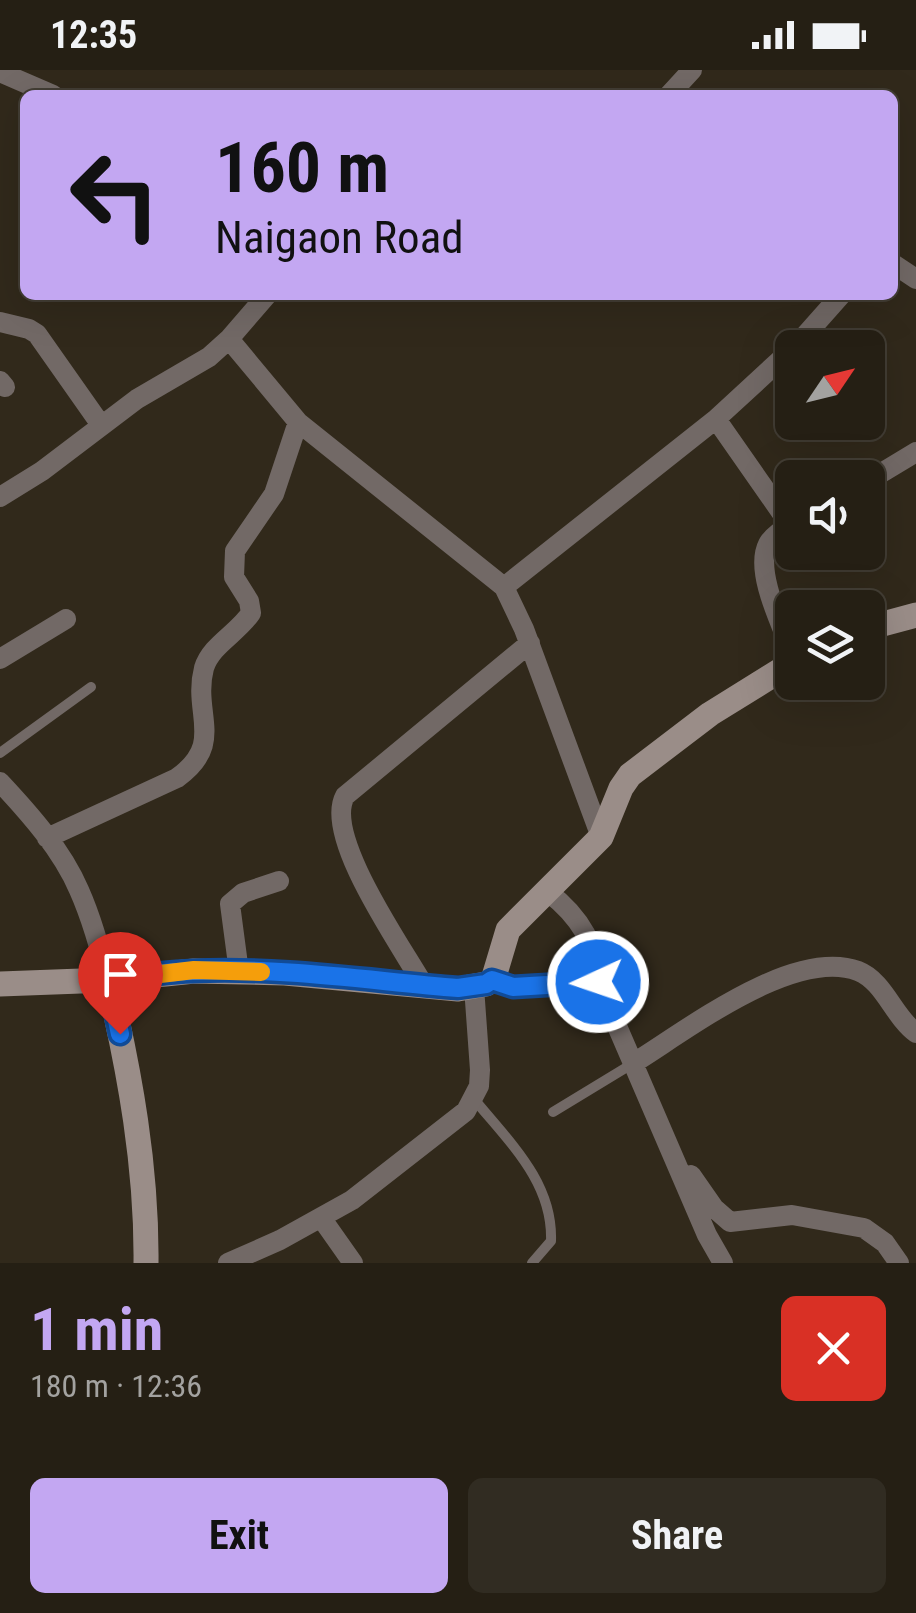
<!DOCTYPE html>
<meta charset="utf-8">
<style>
body{margin:0;font-family:"Roboto Condensed",sans-serif;background:#312c22;color:#f1f3f6;height:100vh;display:flex;flex-direction:column;font-size:38px;white-space:nowrap}
*{box-sizing:border-box;margin:0}
p{font-size:32px;color:#a3a2a0}
.icon{flex:none;width:55px;height:55px;fill:none;stroke:currentColor;stroke-width:2;stroke-linecap:round;stroke-linejoin:round}
.map{position:relative;height:1193px;overflow:hidden}
.sheet{display:flex;flex-direction:column;background:#251f14;flex:1}
.sheet>*{flex:none}
.banner{position:absolute;left:20px;top:20px;width:878px;height:210px;border-radius:15px;box-shadow:0 10px 40px #0002,0 0 0 2px #423d34;background:#c3a7f2;color:#111;overflow:hidden}
.needle{width:65px;rotate:55deg}
.controls{position:absolute;left:775px;top:260px;display:grid;gap:20px}
.controls a{display:grid;place-items:center;width:110px;height:110px;border-radius:15px;background:#251f14;box-shadow:0 10px 40px #0002,0 0 0 2px #423d34;font-size:50px}
.pin{position:absolute;display:grid;place-items:center;width:85px;height:85px;color:#fff;margin:-102px -42px;border-radius:50% 50% 50% 0;rotate:-45deg;box-shadow:0 0 10px #0007}
.pin .icon{rotate:45deg}
.me{position:absolute;width:110px;margin:-55px;rotate:267deg;stroke-linejoin:round;filter:drop-shadow(0 0 8px #0008)}
.turn{display:flex;align-items:center;gap:35px;height:210px;padding:0 30px;font-size:45px}
.turn .icon{width:130px;height:130px;stroke-width:2.5}
.turn b{display:block;font-size:70px;line-height:85px}
.round{display:grid;place-items:center;flex:none;width:105px;height:105px;border-radius:15px;background:#312c22}
.overview{display:flex;align-items:center;justify-content:space-between;height:170px;padding:0 30px}
h1{font-size:60px;font-weight:700;line-height:75px;color:#c3a7f2}
.cta{display:flex;gap:20px;margin-top:auto;padding:20px 30px}
.cta a{flex:1;height:115px;border-radius:15px;background:#c3a7f2;color:#111;font-size:40px;font-weight:700;line-height:115px;text-align:center}
.cta a+a{background:#312c22;color:#f1f3f6}
.status{display:flex;justify-content:space-between;align-items:center;height:70px;padding:0 50px;background:#251f14;direction:ltr}
.status svg{height:28px;fill:currentColor}
.map>svg:first-child{display:block}
.lines{fill:none;stroke-linecap:round;stroke-linejoin:round}
.lane{stroke:#726966;stroke-width:10}
.street{stroke:#726966;stroke-width:20}
.secondary{stroke:#9a8d88;stroke-width:25}
.route-casing{stroke:#114b97;stroke-width:25}
.route{stroke:#1a73e8;stroke-width:18}
.slow{stroke:#f59e0b;stroke-width:18}
</style>
<div class="status"><b>12:35</b><svg viewBox="0 0 49 12"><path d="M0 12V9h3v3zM5 12V6h3v6zM10 12V3h3v9zM15 12V0h3v12zM26 1h20v11H26zM47 4h2v5h-2z"/></svg></div>
<div class="map">
<svg width="916" height="1193" viewBox="0 0 916 1193">
<rect width="100%" height="100%" fill="#31291b"/>
<g class="lines">
<!-- lane -->
<path class="lane" d="M0 683 91 617
M474 1029C509 1072 553 1112 551 1171L532 1193
M553 1042 632 994"/>
<!-- street -->
<path class="street" d="M0 2 53 25
M669 25 692 0
M892 193 916 209
M0 252 29 259 37 264 101 355
M229 269 298 352 504 517 524 559 601 767
M794 278 841 225
M0 311 5 317
M716 349 790 455
M868 411 916 382
M0 427 42 401 137 329 209 287 229 269 267 225
M792 454C783 459 773 465 768 474 754 501 782 556 792 582
M504 517 716 349 792 279
M0 589 66 549
M0 712C29 743 62 780 79 820 92 849 100 880 108 910
M47 768 177 708C226 673 192 644 204 598 211 575 238 563 251 543L249 531 234 507 235 481 274 424 298 352
M548 822C578 845 597 873 598 912
M239 902 230 834 243 823 279 811
M493 910 513 917 598 912 707 1165 723 1193
M424 916C402 877 323 766 345 726L530 573
M632 994C686 961 793 877 858 901 884 911 894 947 916 963
M691 1105 714 1138 730 1152 792 1145 864 1158 885 1173 899 1193
M322 1149 353 1193
M228 1193 280 1170 352 1130 466 1041 479 1016 480 1000 474 917"/>
<!-- secondary -->
<path class="secondary" d="M868 558 916 545
M108 910C130 1003 147 1098 146 1193
M0 914 108 910 194 901 285 903 458 919 486 914 493 910 508 860 601 767 621 718 630 705 710 644 792 593"/>
</g>
<g class="lines">
<!-- route casing -->
<g class="route-casing">
<path id="route" d="M120 964 108 910C136 906 165 902 193 901 281 897 371 911 458 918L486 914 492 910 513 917 598 912"/>
</g>
<!-- route -->
<use href="#route" class="route"/>
<!-- slow -->
<path class="slow" d="M152 905 194 900 261 902"/>
</g>
</svg>
<div class="controls">
<a><svg class="needle" viewBox="-14 -14 28 28"><path d="M0-13l5 13h-10z" fill="#e53935"/><path d="M0 13l5-13h-10z" fill="#a3a2a0"/></svg></a>
<a><svg class="icon" aria-label="sound" viewBox="0 0 24 24"><path d="M4 9h4l5-4v14l-5-4H4zM17 9q2 3 0 6"/></svg></a>
<a><svg class="icon" aria-label="layers" viewBox="0 0 24 24"><path d="M12 4l9 5-9 5-9-5zM3 14l9 5 9-5"/></svg></a>
</div>
<div class="pin" style="left:120px;top:964px;background:#d93025"><svg class="icon" aria-label="arrive" viewBox="0 0 24 24"><path d="M6 21V4h12l-3 4 3 4H6"/></svg></div>
<svg class="me" style="left:598px;top:912px" viewBox="-20 -20 40 40"><circle r="17" fill="#1a73e8" stroke="#fff" stroke-width="3"/><path d="M0-11L8 9 0 5-8 9z" fill="#fff"/></svg>
<div class="banner">
<div class="turn"><svg class="icon" aria-label="left" viewBox="0 0 24 24"><path d="M17 20v-9H6M10 6l-5 5 5 5"/></svg><div><b>160 m</b>Naigaon Road</div></div>
</div>
</div>
<section class="sheet">
<div class="overview"><div><h1>1 min</h1><p>180 m · 12:36</p></div><a class="round" style="background:#d93025;color:#fff"><svg class="icon" aria-label="close" viewBox="0 0 24 24"><path d="M6 6l12 12M18 6L6 18"/></svg></a></div>
<div class="cta"><a>Exit</a><a>Share</a></div>
</section>
